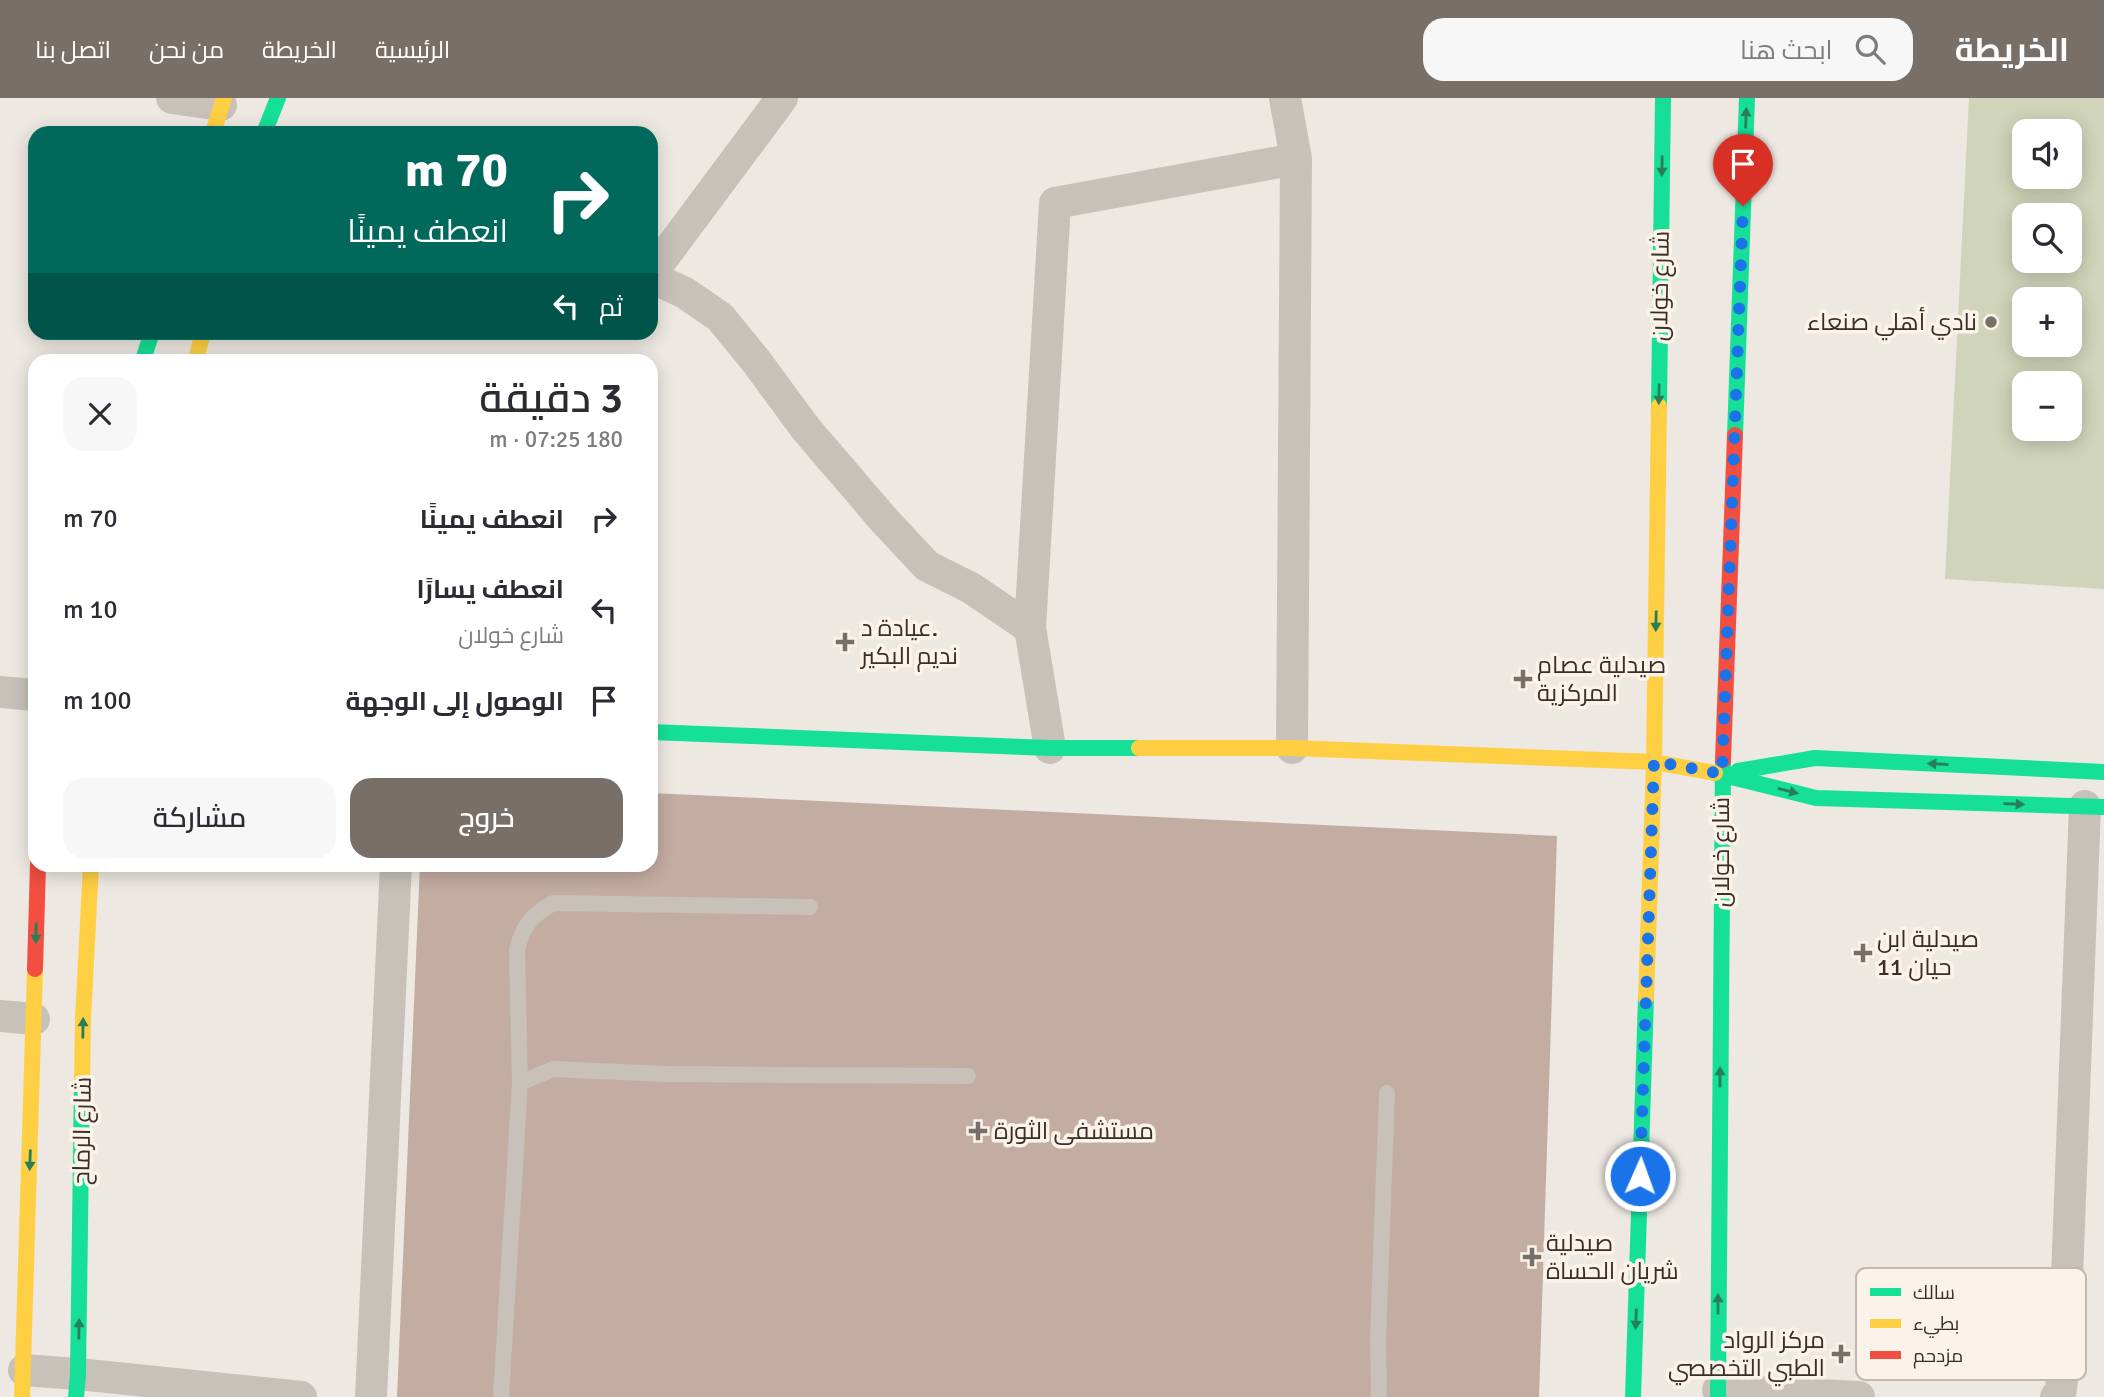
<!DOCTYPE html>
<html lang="ar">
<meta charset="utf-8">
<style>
body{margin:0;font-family:Signika,Cairo,sans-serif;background:#f7f7f7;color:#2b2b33;direction:rtl;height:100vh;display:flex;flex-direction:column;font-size:26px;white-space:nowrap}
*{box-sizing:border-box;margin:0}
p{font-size:23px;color:#7c7c81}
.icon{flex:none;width:38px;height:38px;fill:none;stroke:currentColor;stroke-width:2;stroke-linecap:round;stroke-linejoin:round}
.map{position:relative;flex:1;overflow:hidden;direction:ltr}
.drawer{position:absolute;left:28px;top:256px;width:630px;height:518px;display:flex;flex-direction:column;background:#fff;border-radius:21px;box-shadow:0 4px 18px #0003;direction:rtl}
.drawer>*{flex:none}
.hud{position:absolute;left:28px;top:28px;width:630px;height:214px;border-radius:21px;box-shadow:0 4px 18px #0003;direction:rtl;background:#00695c;color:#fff;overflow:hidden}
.controls{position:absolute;left:2012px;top:21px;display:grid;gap:14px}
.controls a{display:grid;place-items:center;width:70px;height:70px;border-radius:14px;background:#fff;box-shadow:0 4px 18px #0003;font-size:35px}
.pin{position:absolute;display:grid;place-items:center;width:60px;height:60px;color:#fff;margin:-72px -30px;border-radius:50% 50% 50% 0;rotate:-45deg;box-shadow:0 0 7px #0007}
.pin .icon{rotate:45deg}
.me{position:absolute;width:77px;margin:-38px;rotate:2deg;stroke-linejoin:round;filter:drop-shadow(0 0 5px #0008)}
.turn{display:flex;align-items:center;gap:24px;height:147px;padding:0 35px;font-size:32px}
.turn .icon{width:91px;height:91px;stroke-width:2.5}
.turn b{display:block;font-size:49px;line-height:60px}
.then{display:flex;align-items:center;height:66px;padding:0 35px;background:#0003;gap:14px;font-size:26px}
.round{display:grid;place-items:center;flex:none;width:74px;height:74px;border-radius:21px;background:#f7f7f7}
.headline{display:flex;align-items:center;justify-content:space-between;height:119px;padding:0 35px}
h1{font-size:42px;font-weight:600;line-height:52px}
.primary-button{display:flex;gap:14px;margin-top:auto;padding:14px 35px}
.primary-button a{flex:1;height:80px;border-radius:21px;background:#786f69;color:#fff;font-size:28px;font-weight:600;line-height:80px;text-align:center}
.primary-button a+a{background:#f7f7f7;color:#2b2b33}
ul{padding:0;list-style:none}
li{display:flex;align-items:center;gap:21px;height:91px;padding:0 35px}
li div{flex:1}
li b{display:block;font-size:26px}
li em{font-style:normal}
header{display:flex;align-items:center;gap:42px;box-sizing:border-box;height:98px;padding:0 35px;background:#786f69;color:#fff}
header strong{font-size:33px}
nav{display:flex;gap:38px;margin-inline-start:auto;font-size:24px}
.search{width:490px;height:63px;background:#f7f7f7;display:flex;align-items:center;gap:18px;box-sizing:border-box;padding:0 24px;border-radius:21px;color:#7c7c81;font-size:26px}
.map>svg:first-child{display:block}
.green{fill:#cfd4ba;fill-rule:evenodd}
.building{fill:#c3aca2}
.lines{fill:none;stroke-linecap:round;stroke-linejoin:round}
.lane{stroke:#c8c1ba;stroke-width:16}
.street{stroke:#c8c1ba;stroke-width:32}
.fast{stroke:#16e098;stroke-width:16}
.slow{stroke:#ffcf43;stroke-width:16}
.jam{stroke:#f24e42;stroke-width:16}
.oneway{fill:#297e5a}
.route{stroke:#1a73e8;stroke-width:12;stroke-dasharray:0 21.6}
.poi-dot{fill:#786f69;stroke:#fbf3e9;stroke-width:2.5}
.labels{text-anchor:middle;stroke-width:7;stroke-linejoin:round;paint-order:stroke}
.street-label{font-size:24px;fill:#392e28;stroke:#fbf3e9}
.poi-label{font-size:24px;fill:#392e28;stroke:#fbf3e9;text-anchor:start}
.key{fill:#fbf3e9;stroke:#c1b8af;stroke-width:2}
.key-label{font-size:19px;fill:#392e28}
</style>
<header>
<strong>الخريطة</strong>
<div class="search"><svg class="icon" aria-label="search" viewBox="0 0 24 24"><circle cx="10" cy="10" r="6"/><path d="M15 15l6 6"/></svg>ابحث هنا</div>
<nav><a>الرئيسية</a><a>الخريطة</a><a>من نحن</a><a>اتصل بنا</a></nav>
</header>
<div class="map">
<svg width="2104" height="1299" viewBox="0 0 2104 1299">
<rect width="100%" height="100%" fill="#eee8e2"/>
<!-- green -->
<path class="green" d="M1969 0H2104V491L1945 481ZM2025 33H2070V79H2025ZM2025 117H2070V163H2025ZM2025 201H2070V247H2025ZM2025 285H2070V331H2025Z"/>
<!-- building -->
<path class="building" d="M651 695 1557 738 1539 1299H397L420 766H651Z"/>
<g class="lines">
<!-- lane -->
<path class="lane" d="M520 985 553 971 666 976 968 978
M501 1299 520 985 517 851C524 826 531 818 553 805L810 809
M1379 1299 1378 1240 1387 995"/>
<!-- street -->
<path class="street" d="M172 0 221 7
M1285 0 1296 61 1292 650
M651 176 782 0
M651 179 685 195 720 219 756 263 806 331 884 422 927 468 971 490 1030 530
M0 594 35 597
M1050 650 1030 530 1055 105 1296 61
M0 918 34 921
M24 1272 78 1276 301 1299
M1718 1292 1859 1299
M371 1299 396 766
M2056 1299 2061 1292 2064 1257 2085 708"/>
<!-- fast -->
<path class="fast" d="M264 35 278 0
M143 262 152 234
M1659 308 1663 0
M1735 337 1747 0
M651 634 1050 650H1139
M1738 673 1815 660 2104 674
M1715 675 1816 700 2104 709
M76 1299 78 1276 82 981
M1633 1299 1646 900
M1718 1299 1723 662"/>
<!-- slow -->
<path class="slow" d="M213 35 224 0
M196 262 203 234
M1139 650H1292L1654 664 1715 675
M1646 900 1654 664 1659 308
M82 981 83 921 91 766
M22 1299 35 871"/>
<!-- jam -->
<path class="jam" d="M1723 662 1735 337
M35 871 38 766"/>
</g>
<!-- one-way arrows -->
<defs><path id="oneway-solid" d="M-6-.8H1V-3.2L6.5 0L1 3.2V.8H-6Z" transform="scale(1.75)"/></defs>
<g class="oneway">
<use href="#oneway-solid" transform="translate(1746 20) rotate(-88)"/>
<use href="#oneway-solid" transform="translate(1662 68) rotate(91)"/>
<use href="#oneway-solid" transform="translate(1659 296) rotate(91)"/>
<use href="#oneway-solid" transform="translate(1656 523) rotate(91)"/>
<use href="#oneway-solid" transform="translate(1938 666) rotate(-177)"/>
<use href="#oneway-solid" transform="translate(1788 693) rotate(14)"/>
<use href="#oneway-solid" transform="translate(2014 706) rotate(2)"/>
<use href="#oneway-solid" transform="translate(36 835) rotate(91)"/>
<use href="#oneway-solid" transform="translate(83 930) rotate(-89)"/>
<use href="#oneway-solid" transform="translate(1720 979) rotate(-90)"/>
<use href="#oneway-solid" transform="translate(30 1062) rotate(92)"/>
<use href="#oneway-solid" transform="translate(1718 1206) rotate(-90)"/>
<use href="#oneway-solid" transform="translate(1636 1221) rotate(92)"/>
<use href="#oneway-solid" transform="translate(79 1231) rotate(-89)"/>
</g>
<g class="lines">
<!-- route -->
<path class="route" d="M1640 1078 1654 663 1722 676 1743 108"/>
</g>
<!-- markers -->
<g class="poi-dot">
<circle cx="1991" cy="224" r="7"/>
<path d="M841.5 533.5h7v7h7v7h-7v7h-7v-7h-7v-7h7z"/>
<path d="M1519.5 570.5h7v7h7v7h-7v7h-7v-7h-7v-7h7z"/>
<path d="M1859.5 844.5h7v7h7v7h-7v7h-7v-7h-7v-7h7z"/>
<path d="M974.5 1022.5h7v7h7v7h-7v7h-7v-7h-7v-7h7z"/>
<path d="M1528.5 1148.5h7v7h7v7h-7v7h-7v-7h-7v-7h7z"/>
<path d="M1837.5 1245.5h7v7h7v7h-7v7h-7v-7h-7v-7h7z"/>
</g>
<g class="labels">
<!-- street labels -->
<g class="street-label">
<text transform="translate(1660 188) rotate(-89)" y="8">شارع خولان</text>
<text transform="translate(1721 754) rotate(-90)" y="8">شارع خولان</text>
<text transform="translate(82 1033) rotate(-89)" y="8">شارع الرماح</text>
</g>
<!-- poi labels -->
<g class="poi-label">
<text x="1977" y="232" text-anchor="end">نادي أهلي صنعاء</text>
<text x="861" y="538">عيادة د.<tspan x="861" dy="28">نديم البكير</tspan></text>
<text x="1537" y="575">صيدلية عصام<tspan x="1537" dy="28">المركزية</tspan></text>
<text x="1877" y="849">صيدلية ابن<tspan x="1877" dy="28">حيان 11</tspan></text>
<text x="994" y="1041">مستشفى الثورة</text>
<text x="1546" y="1153">صيدلية<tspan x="1546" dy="28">شريان الحساة</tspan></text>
<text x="1825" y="1250" text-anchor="end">مركز الرواد<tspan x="1825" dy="28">الطبي التخصصي</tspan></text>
</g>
</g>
<!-- legend -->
<rect x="1856" y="1170" width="230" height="112" rx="10" class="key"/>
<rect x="1870" y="1190" width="31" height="8" fill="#16e098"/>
<rect x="1870" y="1221" width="31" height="9" fill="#ffcf43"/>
<rect x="1870" y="1253" width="31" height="8" fill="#f24e42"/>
<g class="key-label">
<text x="1913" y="1201">سالك</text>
<text x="1913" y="1232">بطيء</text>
<text x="1913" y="1264">مزدحم</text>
</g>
</svg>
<div class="controls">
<a><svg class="icon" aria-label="sound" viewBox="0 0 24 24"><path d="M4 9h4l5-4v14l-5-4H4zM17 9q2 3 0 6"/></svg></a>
<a><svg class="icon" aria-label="search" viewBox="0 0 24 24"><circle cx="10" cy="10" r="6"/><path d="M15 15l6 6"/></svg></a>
<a>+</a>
<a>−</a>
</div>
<div class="pin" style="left:1743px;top:108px;background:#d93025"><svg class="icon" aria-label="arrive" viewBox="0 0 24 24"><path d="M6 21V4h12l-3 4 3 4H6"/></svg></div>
<svg class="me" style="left:1640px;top:1078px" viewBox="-20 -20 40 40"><circle r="17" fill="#1a73e8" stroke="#fff" stroke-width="3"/><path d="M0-11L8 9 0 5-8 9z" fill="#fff"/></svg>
<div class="hud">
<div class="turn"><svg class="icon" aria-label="right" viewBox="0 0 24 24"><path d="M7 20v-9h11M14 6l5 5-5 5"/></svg><div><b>70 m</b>انعطف يمينًا</div></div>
<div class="then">ثم<svg class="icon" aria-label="left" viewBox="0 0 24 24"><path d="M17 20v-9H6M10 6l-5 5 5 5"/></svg></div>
</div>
<section class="drawer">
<div class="headline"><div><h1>3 دقيقة</h1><p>180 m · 07:25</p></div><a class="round"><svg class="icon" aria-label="close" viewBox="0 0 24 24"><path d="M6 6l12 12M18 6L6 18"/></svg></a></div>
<ul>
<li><svg class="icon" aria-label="right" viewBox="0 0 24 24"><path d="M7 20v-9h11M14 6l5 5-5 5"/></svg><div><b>انعطف يمينًا</b></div><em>70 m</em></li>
<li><svg class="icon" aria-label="left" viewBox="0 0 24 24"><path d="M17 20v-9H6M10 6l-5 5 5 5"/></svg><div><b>انعطف يسارًا</b><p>شارع خولان</p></div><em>10 m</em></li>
<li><svg class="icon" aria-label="arrive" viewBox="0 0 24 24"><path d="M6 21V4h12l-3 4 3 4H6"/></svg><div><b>الوصول إلى الوجهة</b></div><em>100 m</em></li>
</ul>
<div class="primary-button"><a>خروج</a><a>مشاركة</a></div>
</section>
</div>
